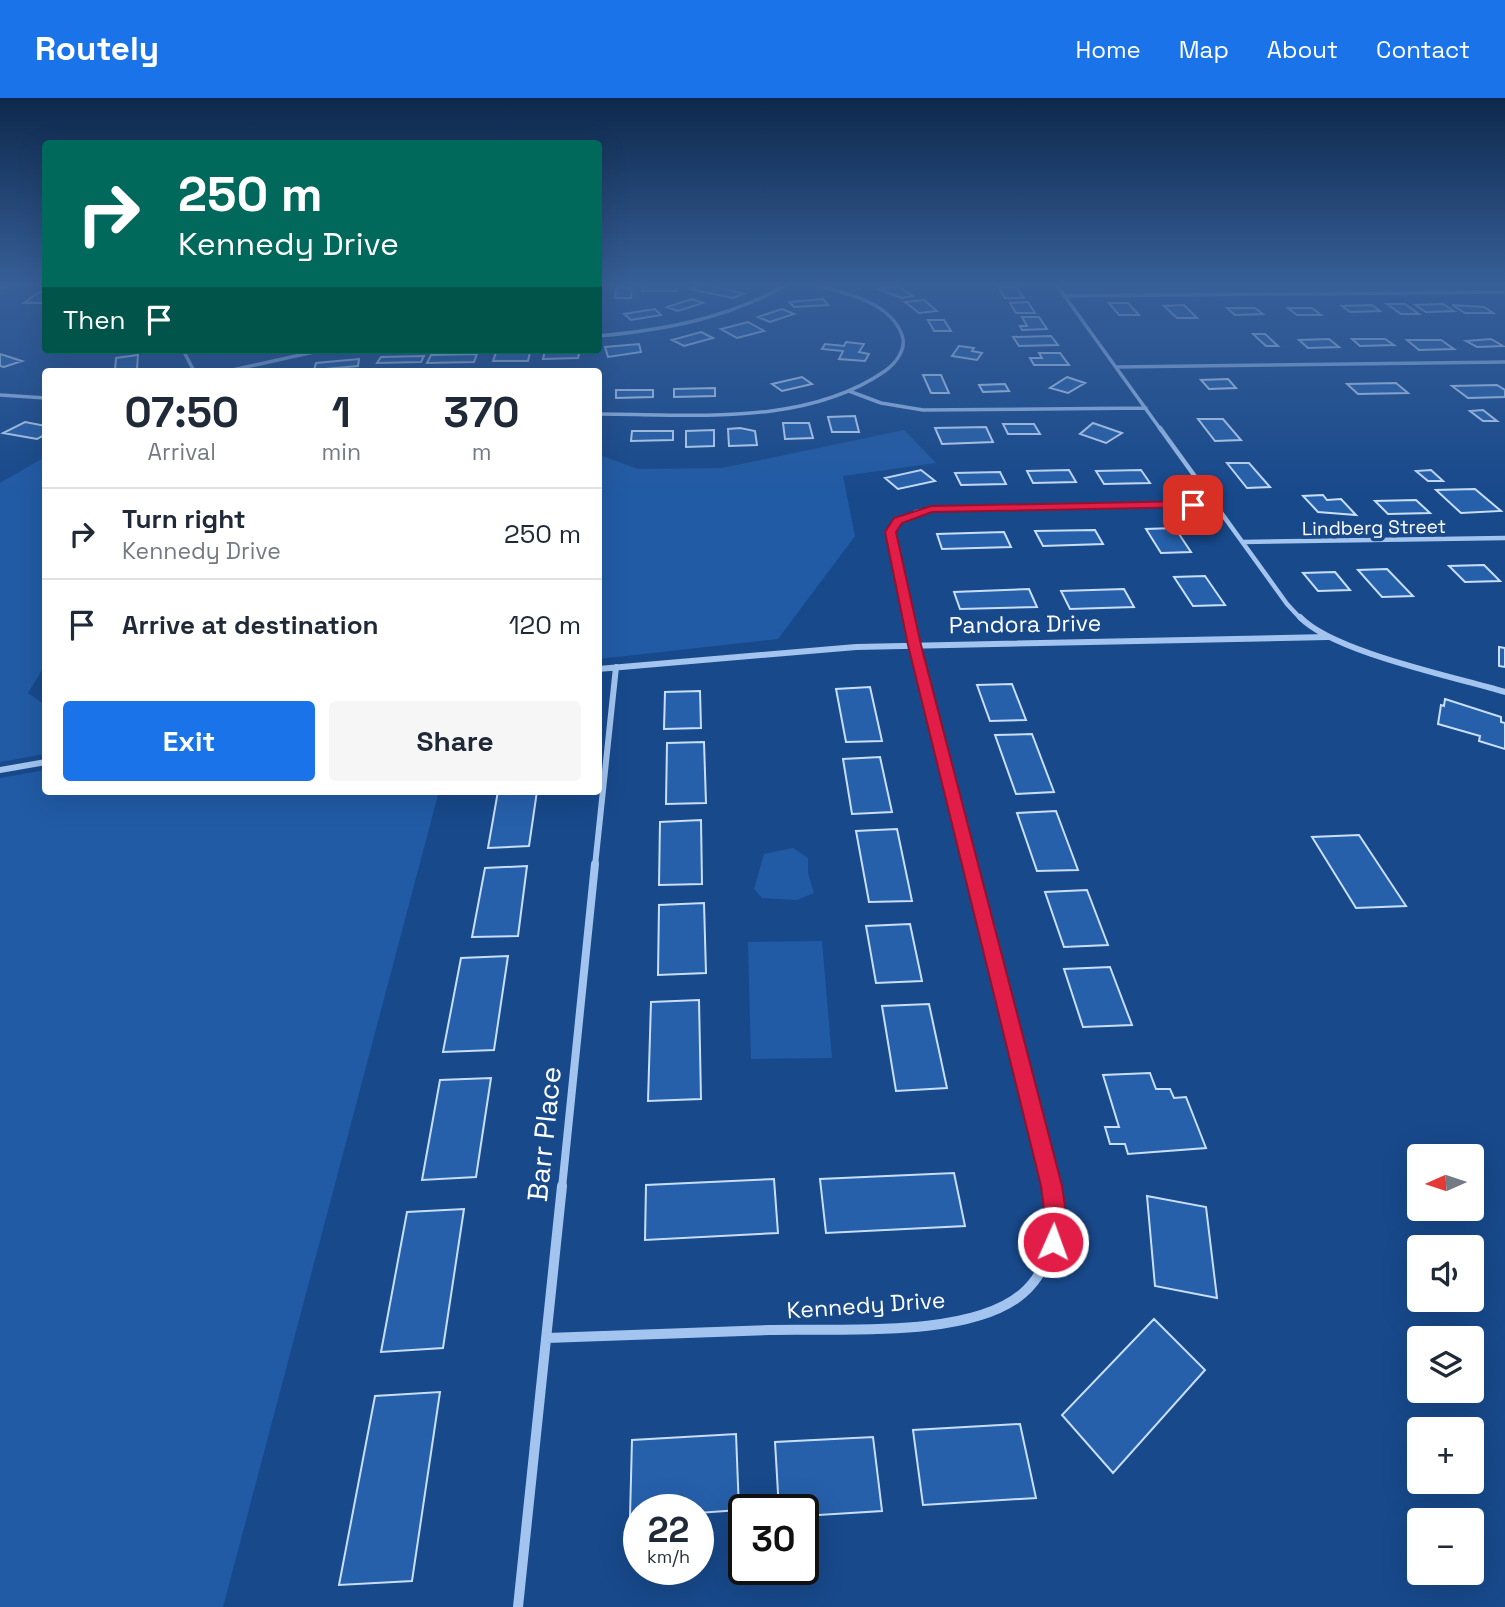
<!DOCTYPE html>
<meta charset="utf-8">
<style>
body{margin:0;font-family:"Space Grotesk",sans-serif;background:#f6f6f7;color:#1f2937;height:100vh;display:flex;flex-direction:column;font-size:26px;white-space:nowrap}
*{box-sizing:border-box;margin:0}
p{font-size:23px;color:#747a83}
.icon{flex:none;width:38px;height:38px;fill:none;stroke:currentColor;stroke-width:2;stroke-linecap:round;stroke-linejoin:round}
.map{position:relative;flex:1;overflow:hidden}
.details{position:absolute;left:42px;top:270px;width:560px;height:427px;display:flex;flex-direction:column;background:#fff;border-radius:7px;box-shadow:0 7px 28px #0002}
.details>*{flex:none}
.hud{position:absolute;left:42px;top:42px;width:560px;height:214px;border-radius:7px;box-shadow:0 7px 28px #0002;background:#00695c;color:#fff;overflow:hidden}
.needle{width:46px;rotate:267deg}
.buttons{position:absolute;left:1407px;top:1046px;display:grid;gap:14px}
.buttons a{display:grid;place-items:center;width:77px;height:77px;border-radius:7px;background:#fff;box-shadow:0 7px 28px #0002;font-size:35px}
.speed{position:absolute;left:623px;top:1396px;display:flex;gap:14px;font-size:35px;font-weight:700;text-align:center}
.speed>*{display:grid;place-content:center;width:91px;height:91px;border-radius:50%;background:#fff;box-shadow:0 7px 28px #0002;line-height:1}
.speed small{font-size:18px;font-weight:400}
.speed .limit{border:4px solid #111;border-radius:10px;background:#fff;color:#111}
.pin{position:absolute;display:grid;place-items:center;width:60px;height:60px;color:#fff;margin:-30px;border-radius:14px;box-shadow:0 4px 10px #0006}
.me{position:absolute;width:77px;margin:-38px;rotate:2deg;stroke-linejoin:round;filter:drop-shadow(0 0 5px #0008)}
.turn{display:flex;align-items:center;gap:24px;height:147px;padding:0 21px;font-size:32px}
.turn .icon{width:91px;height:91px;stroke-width:2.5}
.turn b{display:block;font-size:49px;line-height:60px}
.then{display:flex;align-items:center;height:66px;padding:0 21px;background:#0003;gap:14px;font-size:26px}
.eta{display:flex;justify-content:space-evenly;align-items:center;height:119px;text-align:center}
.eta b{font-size:42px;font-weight:600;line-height:49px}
.button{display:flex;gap:14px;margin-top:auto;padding:14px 21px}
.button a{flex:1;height:80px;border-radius:7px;background:#1a73e8;color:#fff;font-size:28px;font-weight:600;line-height:80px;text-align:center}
.button a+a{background:#f6f6f7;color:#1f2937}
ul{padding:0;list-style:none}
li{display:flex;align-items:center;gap:21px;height:91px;padding:0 21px;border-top:2px solid #e0e1e3}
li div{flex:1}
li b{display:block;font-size:26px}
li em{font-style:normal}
header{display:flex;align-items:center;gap:42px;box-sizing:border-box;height:98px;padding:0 35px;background:#1a73e8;color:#fff}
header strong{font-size:33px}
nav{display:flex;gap:38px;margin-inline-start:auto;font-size:24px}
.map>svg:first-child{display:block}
.green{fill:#215ba5}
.building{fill:#2660aa;stroke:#c8defa;stroke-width:2}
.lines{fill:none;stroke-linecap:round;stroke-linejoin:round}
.street-far4{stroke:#a2c4ee;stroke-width:3.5}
.street-far3{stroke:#a2c4ee;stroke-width:4.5}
.street-far2{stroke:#a2c4ee;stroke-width:6}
.street-far1{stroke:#a2c4ee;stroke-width:8}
.street{stroke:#a2c4ee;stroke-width:10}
.route{fill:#e11d48;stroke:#92132f;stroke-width:2}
.labels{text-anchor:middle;stroke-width:7;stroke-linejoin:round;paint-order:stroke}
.far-street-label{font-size:19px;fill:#fff;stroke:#18498b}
.street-label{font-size:23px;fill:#fff;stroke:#18498b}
.near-street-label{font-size:28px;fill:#fff;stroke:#18498b}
</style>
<header>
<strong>Routely</strong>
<nav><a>Home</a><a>Map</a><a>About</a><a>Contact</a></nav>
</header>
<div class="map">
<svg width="1505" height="1509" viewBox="0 0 1505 1509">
<rect width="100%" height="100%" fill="#18498b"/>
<!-- green -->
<path class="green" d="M904 332 936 365 843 378 855 438 778 541 599 561V357L638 371 722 370Z
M45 359V567L28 595 45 607V656L0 664V385Z
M45 672 46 693H439L223 1509H0V680Z
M793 750 808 760V775L814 795 797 802 762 800 754 791 764 756Z
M822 843 832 960 751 961 748 844Z"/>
<!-- building -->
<path class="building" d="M707 186 743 196 733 200 689 191Z
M643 187H677V193H642Z
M897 188 913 198 902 200 877 191Z
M632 189 631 200H615L616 190Z
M998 189H1016L1024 200H1005Z
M46 193 42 205H24L39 194Z
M692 201 703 205 678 213 667 209Z
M823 201 828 207 794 209 789 204Z
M924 202 937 213 919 215 905 204Z
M1028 204 1035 215H1016L1010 205Z
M1109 205H1128L1139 217H1119Z
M1387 206H1405L1419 216H1401Z
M1443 206 1454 213 1426 214 1415 207Z
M1184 207 1197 220H1177L1164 208Z
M1372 207 1380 213 1350 214 1342 208Z
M1452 207 1484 209 1493 215H1465Z
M1227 210H1255L1263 216 1235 217Z
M1288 210H1312L1321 217H1297Z
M655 211 661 217 631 222 624 216Z
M782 211 794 216 770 224 758 219Z
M1022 219H1039L1047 231 1022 232 1020 228H1027Z
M928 222H944L951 233H934Z
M748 224 764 233 737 240 721 231Z
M701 234 713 240 684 248 672 242Z
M1253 236H1265L1278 248H1266Z
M1051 238 1058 247 1019 248 1013 239Z
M1329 241 1339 249 1308 250 1299 242Z
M1352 241H1385L1394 247 1360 248Z
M1491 241 1503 248 1477 249 1466 243Z
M1407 242H1441L1454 251 1419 252Z
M846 244 864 246 859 254 869 256 865 263 839 261 843 253 822 251 825 246 844 248Z
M639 246 641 254 608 259 605 249Z
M959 248 974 250 972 253 982 255 977 262 952 258Z
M580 252 578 260 543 261 545 253Z
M530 254 528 263H493L496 255Z
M1039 255H1060L1069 267H1034L1030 260H1042Z
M0 256 22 263 4 269 0 268Z
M477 256 474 264 427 265 431 257Z
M138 257 137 271 115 273 116 260Z
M424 258 421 264 377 265 381 259Z
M359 261 358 268 314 272 316 265Z
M923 277H941L949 295H931Z
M802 279 812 286 782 293 772 286Z
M1067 279 1085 285 1068 295 1050 290Z
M1228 281 1236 290 1209 291 1201 282Z
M1396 285 1408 295 1358 296 1347 286Z
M1005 286 1009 293 983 294 979 287Z
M1497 287 1505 292V299L1468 300 1452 288Z
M715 290V298L674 299V291Z
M616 292H653V299L616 300Z
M1483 312 1497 323H1483L1470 313Z
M855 318 859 334H832L828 319Z
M1198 321H1223L1241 342 1215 343Z
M25 324 46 328V336L37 341 3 335Z
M783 325H809L813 340 785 341Z
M1093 325 1122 335 1106 345 1080 336Z
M1003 326H1034L1040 336H1008Z
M986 329 993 344 942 346 935 330Z
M740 330 755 333 757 347 729 348 728 331Z
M714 332V348L686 349V333Z
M632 333H673V342L631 343Z
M1227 365H1249L1270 389 1247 390Z
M921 372 935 383 898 391 885 380Z
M1069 372 1076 384 1033 385 1027 373Z
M1141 372 1150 385 1104 386 1096 373Z
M1431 372 1443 383H1428L1416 373Z
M1000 374 1006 386 961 387 955 375Z
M1475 391 1501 413 1461 415 1436 392Z
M1323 397 1327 402 1341 401 1356 417 1318 414 1303 398Z
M1416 402 1430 415 1388 416 1375 403Z
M1175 430 1191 454 1161 455 1146 431Z
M1095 432 1103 446 1043 448 1035 433Z
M1004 434 1011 449 942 451 937 436Z
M1484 467 1500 483 1465 484 1449 468Z
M1387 471 1413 498 1382 499 1358 472Z
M1335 474 1350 492 1318 493 1303 475Z
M1205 478 1225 507 1193 508 1174 479Z
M1029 491 1037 509 960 511 954 494Z
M1124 491 1134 509 1070 511 1061 493Z
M1499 549 1505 550V569L1499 568Z
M1012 586 1026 622 990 623 977 587Z
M870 589 882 643 846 644 836 591Z
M700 593 701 630 664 631 665 594Z
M1445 601 1501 619V624L1505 625V651L1479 643 1480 638 1438 626 1441 607 1444 608Z
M1032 636 1054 694 1016 696 995 637Z
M704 644 706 705 666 706 667 645Z
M880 659 892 714 852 716 843 661Z
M498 693H537L529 748 488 750Z
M1056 713 1078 772 1037 773 1017 715Z
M701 722 702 786 659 787 660 724Z
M897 731 912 803 869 804 856 733Z
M1359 737 1406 808 1356 810 1312 739Z
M527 768 518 838 472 839 485 770Z
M1087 792 1108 847 1064 849 1045 794Z
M704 805 706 875 658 877 659 807Z
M910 826 922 883 876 885 866 828Z
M508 858 494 952 443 954 461 860Z
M1110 869 1132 927 1083 929 1064 871Z
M699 902 701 1001 648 1003 651 904Z
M929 906 947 990 896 993 882 908Z
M1150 975 1156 991H1170L1174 1000 1186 999 1206 1050 1128 1056 1125 1046H1110L1105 1029H1119L1103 977Z
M491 980 476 1079 422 1082 440 982Z
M954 1075 965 1128 826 1135 820 1081Z
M774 1081 778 1135 645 1142 646 1087Z
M1147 1098 1206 1109 1217 1200 1155 1188Z
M464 1111 443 1250 381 1254 407 1114Z
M1154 1221 1205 1272 1113 1375 1062 1317Z
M440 1294 412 1483 339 1487 375 1298Z
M1020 1326 1036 1400 923 1407 913 1332Z
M736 1336 739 1412 698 1415V1412H639V1419H630L632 1342Z
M873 1339 882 1413 803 1418V1412H779L775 1344Z"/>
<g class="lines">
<!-- street-far4 -->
<path class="street-far4" d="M1056 186 1161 332
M0 191 11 186
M1065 198 1505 194
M598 238C665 232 729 220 788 186
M183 252 194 273
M1117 269 1505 264
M228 273 323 252
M849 293 881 305 923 312 1146 310
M0 297 46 300
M598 316C692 316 804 329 885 273 896 265 907 251 902 237 890 203 842 194 812 186"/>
<!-- street-far3 -->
<path class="street-far3" d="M1160 330 1287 506 1301 521
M1243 444 1505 440
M910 521 891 445V430L916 414 931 411 1216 406"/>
<!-- street-far2 -->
<path class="street-far2" d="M910 519 971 768
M1300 519C1333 554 1455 579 1505 594
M598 571 856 549 1328 539
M0 672 46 664
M595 768 616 569"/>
<!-- street-far1 -->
<path class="street-far1" d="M971 766 1051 1090
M562 1090 595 766"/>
<!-- street -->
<path class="street" d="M546 1240C620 1237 694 1235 769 1232 837 1230 969 1241 1022 1196 1054 1169 1056 1127 1051 1088
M518 1509 562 1088"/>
</g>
<!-- sky -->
<linearGradient id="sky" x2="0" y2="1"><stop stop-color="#0d284c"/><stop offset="0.47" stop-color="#375f98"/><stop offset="1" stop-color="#375f98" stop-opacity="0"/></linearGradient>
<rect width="1505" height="397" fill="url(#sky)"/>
<!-- route -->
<path class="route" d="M1193 403 1197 404V409L932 414 902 425 896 434 921 547 1062 1088C1065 1109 1070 1131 1061 1152L1053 1155 1046 1152 1042 1144 1045 1119 1041 1088 908 547 885 434 894 420 931 408Z"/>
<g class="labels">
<!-- far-street labels -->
<g class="far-street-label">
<text transform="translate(1374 429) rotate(-1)" y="7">Lindberg Street</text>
</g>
<!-- street labels -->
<g class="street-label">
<text transform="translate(1025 526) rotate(-1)" y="8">Pandora Drive</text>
<text transform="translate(866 1207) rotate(-4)" y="8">Kennedy Drive</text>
</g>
<!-- near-street labels -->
<g class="near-street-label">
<text transform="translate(544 1036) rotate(-84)" y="10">Barr Place</text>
</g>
</g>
</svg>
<div class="buttons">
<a><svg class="needle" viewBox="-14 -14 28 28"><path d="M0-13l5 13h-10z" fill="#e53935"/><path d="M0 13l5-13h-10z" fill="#747a83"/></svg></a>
<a><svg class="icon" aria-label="sound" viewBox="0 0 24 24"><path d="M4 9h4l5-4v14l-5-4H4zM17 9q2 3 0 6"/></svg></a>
<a><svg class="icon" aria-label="layers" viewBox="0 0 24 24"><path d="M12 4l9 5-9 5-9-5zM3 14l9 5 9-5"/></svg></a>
<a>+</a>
<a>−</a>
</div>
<div class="speed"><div>22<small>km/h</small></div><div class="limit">30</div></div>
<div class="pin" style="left:1193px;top:407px;background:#d93025"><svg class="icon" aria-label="arrive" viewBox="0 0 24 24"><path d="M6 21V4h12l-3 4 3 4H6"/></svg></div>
<svg class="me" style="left:1053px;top:1144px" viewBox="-20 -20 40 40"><circle r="17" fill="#e11d48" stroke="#fff" stroke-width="3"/><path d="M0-11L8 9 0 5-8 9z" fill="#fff"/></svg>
<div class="hud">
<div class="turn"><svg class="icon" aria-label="right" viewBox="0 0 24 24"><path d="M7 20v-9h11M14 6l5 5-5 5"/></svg><div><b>250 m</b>Kennedy Drive</div></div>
<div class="then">Then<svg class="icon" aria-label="arrive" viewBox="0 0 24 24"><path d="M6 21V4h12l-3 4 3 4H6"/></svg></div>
</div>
<section class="details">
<div class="eta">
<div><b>07:50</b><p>Arrival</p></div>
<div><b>1</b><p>min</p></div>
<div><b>370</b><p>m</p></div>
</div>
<ul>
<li><svg class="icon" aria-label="right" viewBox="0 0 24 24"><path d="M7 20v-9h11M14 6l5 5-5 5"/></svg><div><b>Turn right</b><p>Kennedy Drive</p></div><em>250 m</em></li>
<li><svg class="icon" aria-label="arrive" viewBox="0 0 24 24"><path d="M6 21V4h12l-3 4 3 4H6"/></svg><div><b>Arrive at destination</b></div><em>120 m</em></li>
</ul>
<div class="button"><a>Exit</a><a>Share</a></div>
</section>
</div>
